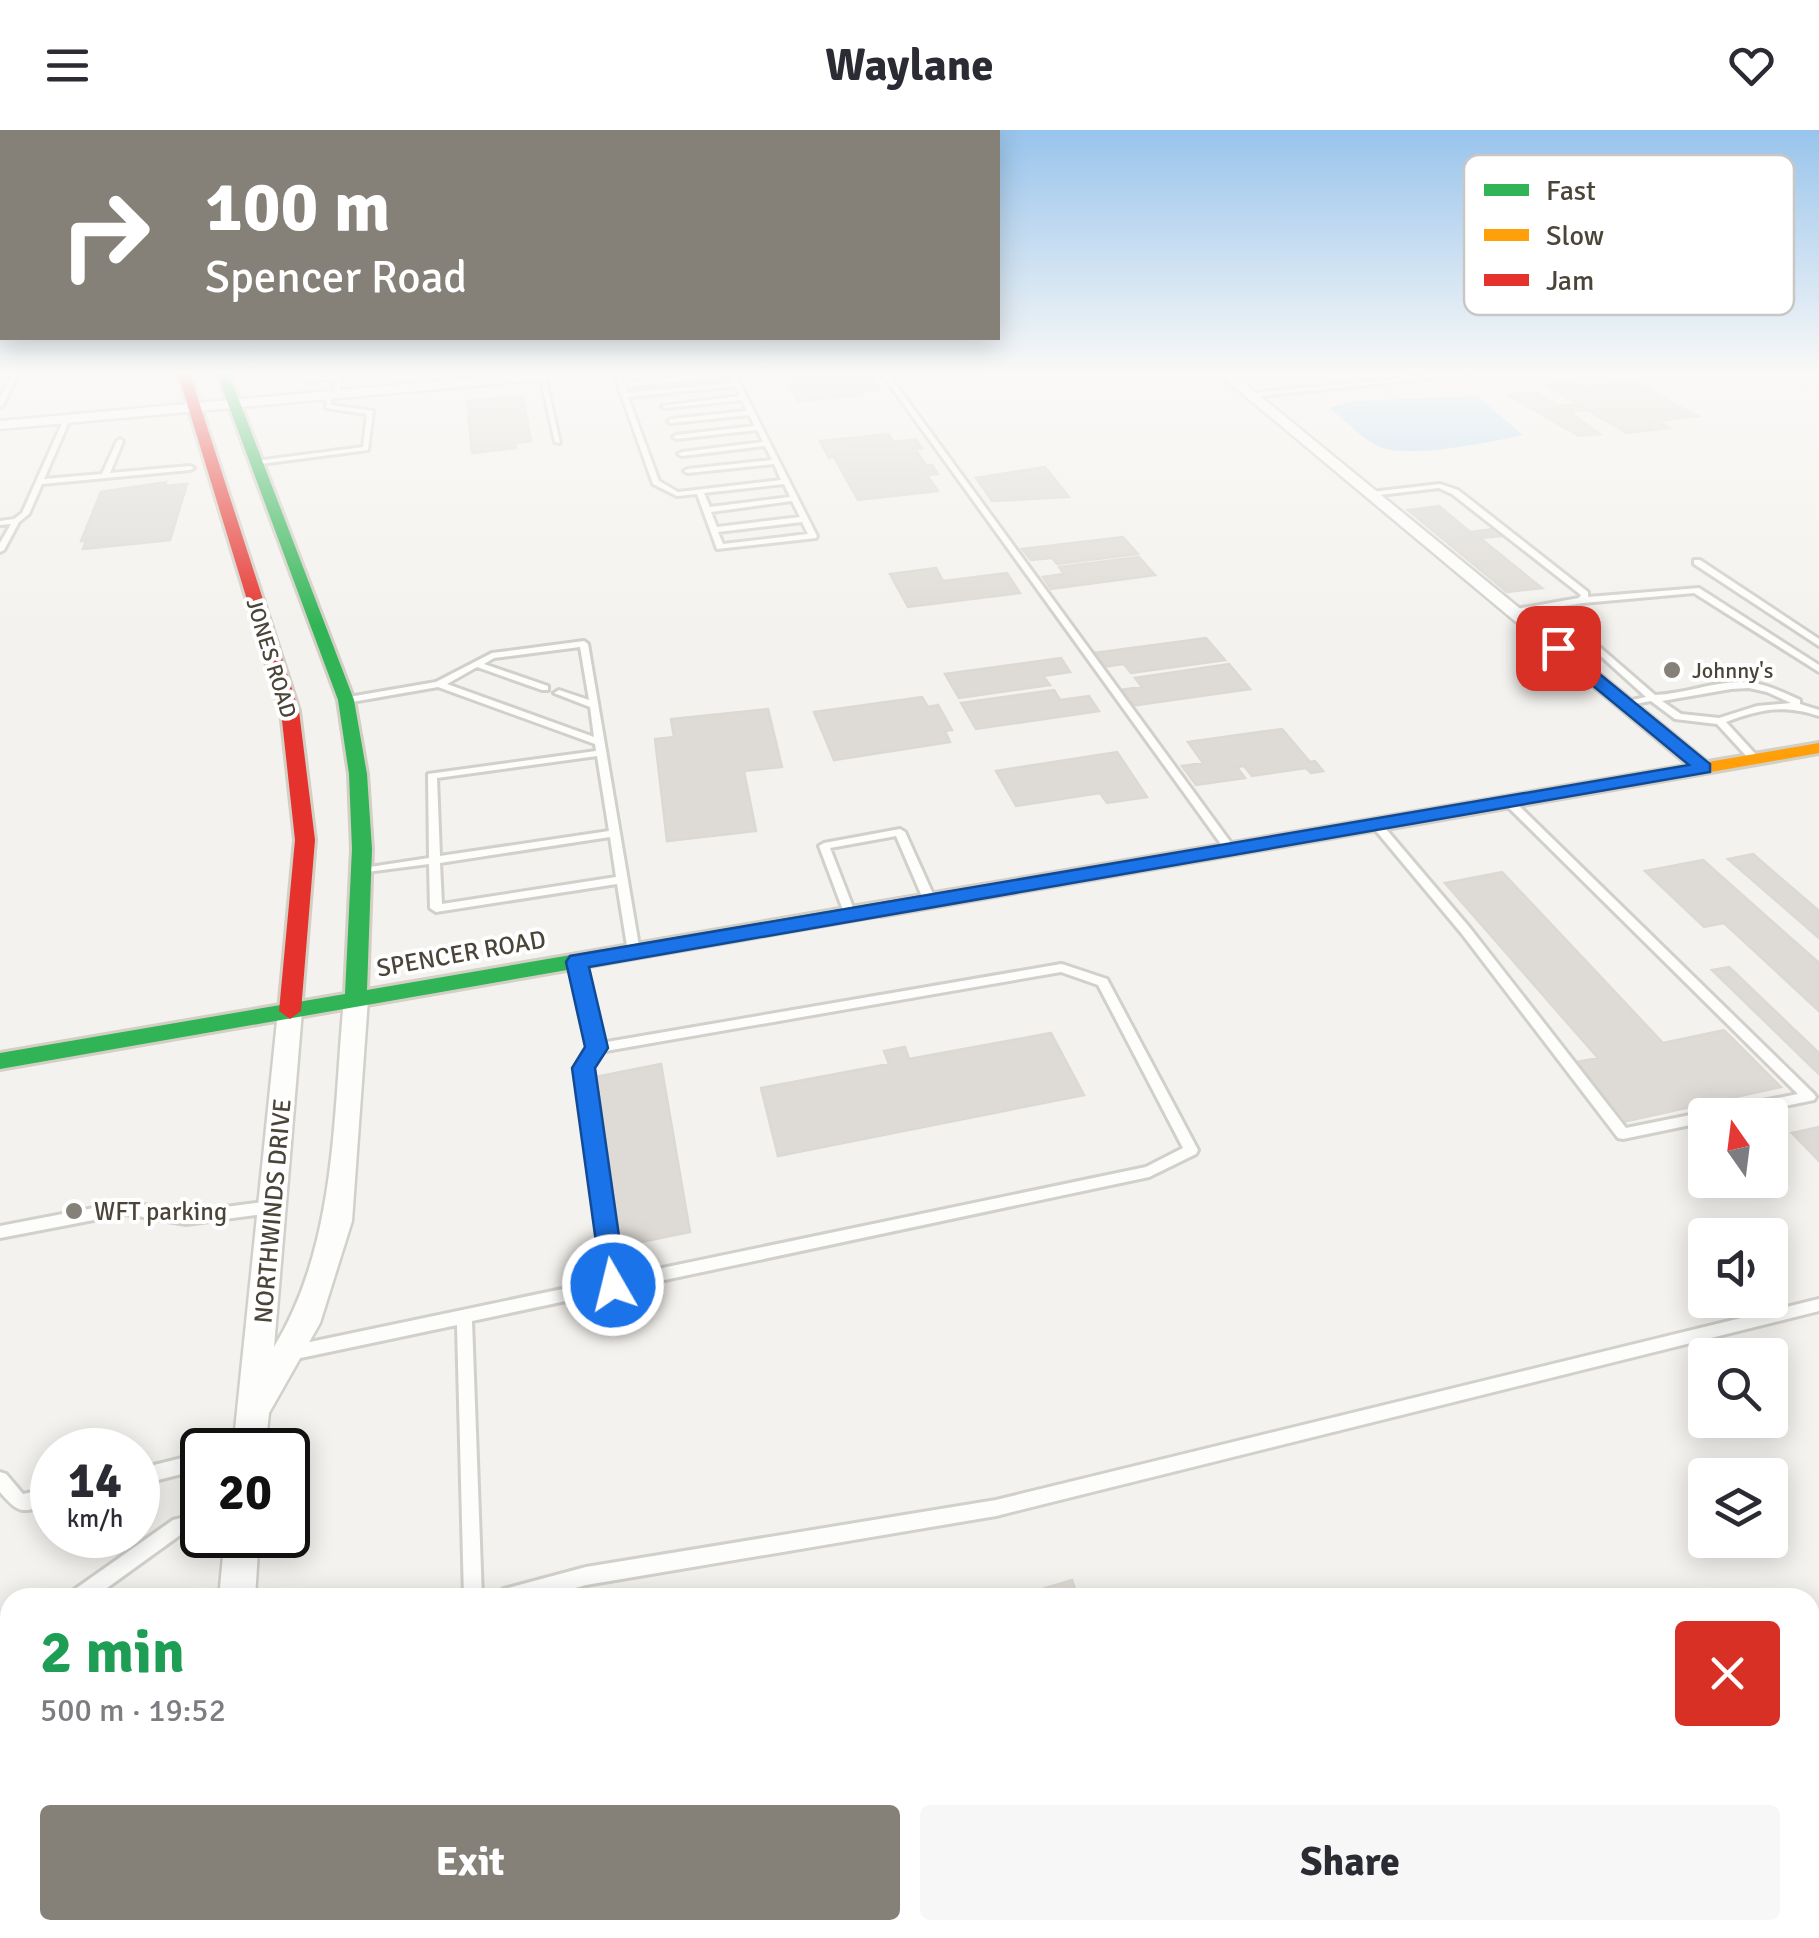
<!DOCTYPE html>
<meta charset="utf-8">
<style>
body{margin:0;font-family:Signika,sans-serif;background:#f7f7f7;color:#2b2b33;height:100vh;display:flex;flex-direction:column;font-size:38px;white-space:nowrap}
*{box-sizing:border-box;margin:0}
p{font-size:32px;color:#7c7c81}
.icon{flex:none;width:55px;height:55px;fill:none;stroke:currentColor;stroke-width:2;stroke-linecap:round;stroke-linejoin:round}
.map{position:relative;flex:1;overflow:hidden}
.side{position:absolute;left:0px;top:1458px;width:1820px;height:352px;display:flex;flex-direction:column;background:#fff;border-radius:30px 30px 0 0;box-shadow:0 5px 25px #0003}
.side>*{flex:none}
.banner{position:absolute;left:0px;top:0px;width:1000px;height:210px;box-shadow:0 5px 25px #0003;background:#868178;color:#fff;overflow:hidden}
.needle{width:65px;rotate:346deg}
.tools{position:absolute;left:1688px;top:968px;display:grid;gap:20px}
.tools a{display:grid;place-items:center;width:100px;height:100px;border-radius:10px;background:#fff;box-shadow:0 5px 25px #0003;font-size:50px}
.speed{position:absolute;left:30px;top:1298px;display:flex;gap:20px;font-size:50px;font-weight:700;text-align:center}
.speed>*{display:grid;place-content:center;width:130px;height:130px;border-radius:50%;background:#fff;box-shadow:0 5px 25px #0003;line-height:1}
.speed small{font-size:25px;font-weight:400}
.speed .limit{border:5px solid #111;border-radius:15px;background:#fff;color:#111}
.pin{position:absolute;display:grid;place-items:center;width:85px;height:85px;color:#fff;margin:-42px;border-radius:20px;box-shadow:0 5px 15px #0006}
.me{position:absolute;width:110px;margin:-55px;rotate:352deg;stroke-linejoin:round;filter:drop-shadow(0 0 8px #0008)}
.turn{display:flex;align-items:center;gap:35px;height:210px;padding:0 40px;font-size:45px}
.turn .icon{width:130px;height:130px;stroke-width:2.5}
.turn b{display:block;font-size:70px;line-height:85px}
.round{display:grid;place-items:center;flex:none;width:105px;height:105px;border-radius:10px;background:#f7f7f7}
.summary{display:flex;align-items:center;justify-content:space-between;height:170px;padding:0 40px}
h1{font-size:60px;font-weight:700;line-height:75px;color:#1e9e55}
.action{display:flex;gap:20px;margin-top:auto;padding:20px 40px}
.action a{flex:1;height:115px;border-radius:10px;background:#868178;color:#fff;font-size:40px;font-weight:700;line-height:115px;text-align:center}
.action a+a{background:#f7f7f7;color:#2b2b33}
header{display:flex;justify-content:space-between;align-items:center;height:130px;padding:0 40px;background:#fff;font-size:45px;font-weight:700}
.map>svg:first-child{display:block}
.water{fill:#c0ddf1}
.building{fill:#dedbd6;stroke:#dcd9d4;stroke-width:2.5}
.lines{fill:none;stroke-linecap:round;stroke-linejoin:round}
.lane-casing{stroke:#d2d0cb;stroke-width:6}
.street-casing{stroke:#d2d0cb;stroke-width:5}
.fast-casing{stroke:#d3cfc5;stroke-width:6}
.slow-casing{stroke:#d3cfc5;stroke-width:6}
.jam-casing{stroke:#d3cfc5;stroke-width:6}
.path{stroke:#d3d2cc;stroke-width:2.5;stroke-dasharray:2.5 2.5;stroke-linecap:butt}
.lane{fill:#fdfdfc;fill-rule:evenodd}
.street{fill:#fdfdfc;fill-rule:evenodd}
.fast{fill:#30b455;fill-rule:evenodd}
.slow{fill:#ff9f0a;fill-rule:evenodd}
.jam{fill:#e5322d;fill-rule:evenodd}
.rail-casing{stroke:#dbdbda;stroke-width:15}
.rail{stroke:#fff;stroke-width:11;stroke-dasharray:34;stroke-linecap:butt}
.route{fill:#1a73e8;stroke:#114b97;stroke-width:2.5}
.poi-dot{fill:#868178;stroke:#fff;stroke-width:4}
.labels{text-anchor:middle;stroke-width:8;stroke-linejoin:round;paint-order:stroke}
.far-street-label{font-size:22px;fill:#4b4439;stroke:#fff}
.far-poi-label{font-size:22px;fill:#4b4439;stroke:#fff;text-anchor:start}
.street-label{font-size:25px;fill:#4b4439;stroke:#fff}
.poi-label{font-size:25px;fill:#4b4439;stroke:#fff;text-anchor:start}
.key{fill:#fff;stroke:#c9c7c4;stroke-width:2.5}
.key-label{font-size:28px;fill:#4b4439}
</style>
<header><svg class="icon" aria-label="menu" viewBox="0 0 24 24"><path d="M4 6h16M4 12h16M4 18h16"/></svg>Waylane<svg class="icon" aria-label="heart" viewBox="0 0 24 24"><path d="M12 20l-8-8c-3-5 5-10 8-4 3-6 11-1 8 4z"/></svg></header>
<div class="map">
<svg width="1819" height="1808" viewBox="0 0 1819 1808">
<rect width="100%" height="100%" fill="#f4f2ee"/>
<!-- water -->
<path class="water" d="M1477 266 1523 305C1493 312 1408 329 1380 317 1363 310 1345 290 1329 278L1354 271Z"/>
<!-- building -->
<path class="building" d="M819 244H871L880 259 860 261 863 265 798 271 785 247Z
M1573 251 1584 256 1632 251 1698 286 1658 291 1670 298 1627 303 1543 254Z
M1536 262 1559 276 1577 274 1587 280 1569 282 1600 304 1579 306 1508 265Z
M523 266 531 311 516 313V318L472 323 467 271Z
M889 304 893 312 916 309 922 318 915 319 926 335H932L938 344 927 345 938 361 858 370 834 327 829 328 820 311Z
M1045 337 1069 367 992 371 976 348Z
M166 352 165 356 187 354 170 410 83 419 86 411H81L101 362Z
M1439 376 1470 402 1493 399 1502 406 1480 408 1542 458 1507 462 1408 380Z
M1123 407 1138 424 1057 434 1052 428 1031 430 1022 419Z
M1139 427 1155 445 1051 459 1043 447 1064 444 1059 437Z
M936 438 943 451 1007 443 1020 463 908 477 890 444Z
M1206 508 1225 530 1131 543 1124 534 1103 537 1094 523Z
M1061 528 1070 542 1043 546 1050 555 959 568 945 544Z
M1229 534 1250 559 1131 576 1120 560 1142 557 1135 548Z
M1054 560 1060 570 1089 566 1099 581 976 599 961 573Z
M922 567 928 577 938 575 952 600 945 601 950 612 834 630 814 582Z
M768 579 782 637 744 641 756 701 667 711 655 609 674 607 671 589Z
M1282 599 1310 632 1315 631 1323 641 1311 643 1306 638 1252 646 1244 636 1237 637 1245 648 1196 655 1182 636 1203 633 1188 612Z
M1117 622 1147 667 1107 673 1100 663 1016 676 996 641Z
M1753 724 1819 781V808L1728 729Z
M1703 730 1819 833V881L1724 793 1704 797 1645 741Z
M1502 742 1663 913 1724 900 1781 957 1622 992 1571 933 1598 928 1445 753Z
M1729 837 1819 923V944L1712 840Z
M1051 903 1084 965 778 1026 761 958 889 934 884 921 905 917 909 929Z
M661 934 690 1102 617 1117 595 947Z
M1819 997V1031L1792 1003Z
M1072 1450 1078 1468H1012Z
M394 1800H461L433 1808H394Z
M524 1800H986L963 1808H524Z"/>
<g class="lines">
<!-- lane casing -->
<g class="lane-casing">
<path id="lane" d="M12 244H18L3 275 0 277V268Z
M614 244H620L623 253 712 244H735L817 406 816 408 717 419 697 364 677 366 653 354ZM730 246 733 252 627 263 625 257ZM735 256 740 266 662 276 665 278 742 270 747 281 671 289 668 291 671 293 749 285 755 296 676 305 673 307 676 309 757 300 763 312 682 322 678 324 682 326 765 316 772 330 688 339 684 341 688 343 774 334 781 350 678 362 659 351 628 267ZM784 354 790 367 710 377 704 363ZM792 371 800 387 717 397 711 382ZM802 392 808 404 723 414 718 402Z
M882 244H888L1234 717 1235 719 1234 721H1226Z
M1447 244H1470L1251 267 1248 265 1251 263Z
M540 245 545 246 560 313 555 312Z
M340 246V265L337 267 334 265 335 249 308 251 305 249 308 247Z
M327 264 332 265 331 275 373 281 368 320 253 335 252 333 256 331 363 317 367 284 326 278Z
M67 287 70 289 44 349 102 344 117 311 120 309 123 311 110 343 190 336 194 338 190 340 42 354 29 384 19 392 4 420 0 422V413L11 394 0 395V391L14 389 22 383 64 289Z
M1440 354 1458 360 1588 462V467L1699 458 1819 535V542L1694 463 1583 473 1511 484V480L1579 468 1581 465 1452 364 1439 358 1371 366 1367 364 1371 362Z
M1694 430H1700L1819 509V516L1694 434Z
M584 511 588 514 640 822 638 825 634 826 628 822 617 754 436 782 430 778 429 734 359 743 358 741 363 738 429 728 428 644 596 621 595 614 438 557 346 573 343 572V568L436 552 492 523ZM580 517 589 570 559 560 554 563 590 577 594 607 447 554 477 537 542 560H548V556L484 534 494 528ZM597 626 609 701 440 726 437 648ZM610 707 616 747 442 774 440 733Z
M1595 513 1655 565C1688 564 1721 548 1754 553 1770 556 1785 563 1800 570V574L1819 580V586C1784 574 1760 579 1726 592L1760 629 1759 631H1751L1717 594 1675 589 1651 571 1623 576V572L1646 567 1593 519 1558 521 1554 518 1558 515ZM1749 558 1767 562 1791 573 1757 576 1719 588 1681 584 1662 571 1731 559Z
M1508 668 1512 669 1814 964 1816 967 1814 970 1742 985H1705V992L1623 1009 1618 1008 1462 804 1372 696V692H1380L1470 798 1626 998 1705 982 1710 985 1712 981 1717 980 1798 964 1504 673V669Z
M900 699 905 702 936 771 930 775 924 771 896 706 830 718 856 785 850 789 846 788 819 716 824 713Z
M577 827 583 831 601 913 1061 834 1065 835 1107 849 1198 1020 1196 1024 1149 1047 472 1191 482 1468H464L457 1195 291 1230 286 1228 283 1223 286 1218 291 1216 605 1150 578 938 590 918 571 831ZM1061 842 1098 855 1183 1018 1146 1037 619 1147 590 938 600 922Z
M272 1071 277 1073 279 1077 277 1081 272 1083 186 1094 125 1084 0 1108V1096L125 1072 186 1082Z
M1819 1169V1181L996 1386 586 1455 539 1468H495L498 1462 504 1459 586 1437 996 1370Z
M202 1323V1339L138 1355V1339Z
M0 1342 6 1344 23 1364 52 1358V1374C23 1381 21 1387 0 1362Z
M202 1383V1399L183 1403 93 1468H68L71 1462 173 1390Z
M10 1575V1610L7 1618 0 1621V1585L3 1577Z
M1819 1717V1737L1810 1740V1720Z
M338 1800H358L359 1808H337Z
M1716 1800H1736L1738 1808H1716Z"/>
</g>
<!-- street casing -->
<g class="street-casing">
<path id="street" d="M517 244H565L559 248 0 299V291Z
M1219 244H1233L1710 634V642H1696Z
M356 861 368 869 352 1091 320 1193 269 1283 265 1320H233L278 881 290 872 302 881 274 1217C337 1114 333 986 344 869Z
M225 1405H259L255 1468H219Z
M188 1800H230L229 1808H187Z"/>
</g>
<!-- fast casing -->
<g class="fast-casing">
<path id="fast" d="M217 244H229L354 570 367 644 372 719 367 860 881 772 888 774 891 779 888 784 0 939V923L345 864 352 719 349 644 338 570Z"/>
</g>
<!-- slow casing -->
<g class="slow-casing">
<path id="slow" d="M1819 613V623L1380 700 1371 694 1380 688Z"/>
</g>
<!-- jam casing -->
<g class="jam-casing">
<path id="jam" d="M178 244H190L299 581 315 710 301 881 290 889 279 881 295 710 281 581Z
M1380 688 1387 690V698L881 786 871 779 881 772Z"/>
</g>
<!-- path -->
<path class="path" d="M1758 244 1819 260"/>
<!-- lane -->
<use href="#lane" class="lane"/>
<!-- street -->
<use href="#street" class="street"/>
<!-- fast -->
<use href="#fast" class="fast"/>
<!-- slow -->
<use href="#slow" class="slow"/>
<!-- jam -->
<use href="#jam" class="jam"/>
<!-- rail casing -->
<g class="rail-casing">
<path id="rail" d="M1810 1786 1819 1782"/>
</g>
<!-- rail -->
<use href="#rail" class="rail"/>
</g>
<!-- sky -->
<linearGradient id="sky" x2="0" y2="1"><stop stop-color="#98c4ec"/><stop offset="0.49" stop-color="#faf9f7"/><stop offset="1" stop-color="#faf9f7" stop-opacity="0"/></linearGradient>
<rect width="1819" height="497" fill="url(#sky)"/>
<!-- route -->
<path class="route" d="M1552 515H1564L1710 634V642L589 837 608 918 595 938 626 1155 622 1163 613 1167 603 1163 572 938 585 917 566 832 570 826 1689 635 1552 522Z"/>
<!-- markers -->
<g class="poi-dot">
<circle cx="1672" cy="540" r="10"/>
<circle cx="74" cy="1081" r="10"/>
</g>
<g class="labels">
<!-- far-street labels -->
<g class="far-street-label">
<text transform="translate(272 528) rotate(73)" y="8">JONES ROAD</text>
</g>
<!-- far-poi labels -->
<g class="far-poi-label">
<text x="1692" y="548">Johnny's</text>
</g>
<!-- street labels -->
<g class="street-label">
<text transform="translate(461 823) rotate(-10)" y="9">SPENCER ROAD</text>
<text transform="translate(272 1081) rotate(-85)" y="9">NORTHWINDS DRIVE</text>
</g>
<!-- poi labels -->
<g class="poi-label">
<text x="94" y="1090">WFT parking</text>
</g>
</g>
<!-- legend -->
<rect x="1464" y="25" width="330" height="160" rx="15" class="key"/>
<rect x="1484" y="54" width="45" height="12" fill="#30b455"/>
<rect x="1484" y="99" width="45" height="12" fill="#ff9f0a"/>
<rect x="1484" y="144" width="45" height="12" fill="#e5322d"/>
<g class="key-label">
<text x="1546" y="70">Fast</text>
<text x="1546" y="115">Slow</text>
<text x="1546" y="160">Jam</text>
</g>
</svg>
<div class="tools">
<a><svg class="needle" viewBox="-14 -14 28 28"><path d="M0-13l5 13h-10z" fill="#e53935"/><path d="M0 13l5-13h-10z" fill="#7c7c81"/></svg></a>
<a><svg class="icon" aria-label="sound" viewBox="0 0 24 24"><path d="M4 9h4l5-4v14l-5-4H4zM17 9q2 3 0 6"/></svg></a>
<a><svg class="icon" aria-label="search" viewBox="0 0 24 24"><circle cx="10" cy="10" r="6"/><path d="M15 15l6 6"/></svg></a>
<a><svg class="icon" aria-label="layers" viewBox="0 0 24 24"><path d="M12 4l9 5-9 5-9-5zM3 14l9 5 9-5"/></svg></a>
</div>
<div class="speed"><div>14<small>km/h</small></div><div class="limit">20</div></div>
<div class="pin" style="left:1558px;top:518px;background:#d93025"><svg class="icon" aria-label="arrive" viewBox="0 0 24 24"><path d="M6 21V4h12l-3 4 3 4H6"/></svg></div>
<svg class="me" style="left:613px;top:1155px" viewBox="-20 -20 40 40"><circle r="17" fill="#1a73e8" stroke="#fff" stroke-width="3"/><path d="M0-11L8 9 0 5-8 9z" fill="#fff"/></svg>
<div class="banner">
<div class="turn"><svg class="icon" aria-label="right" viewBox="0 0 24 24"><path d="M7 20v-9h11M14 6l5 5-5 5"/></svg><div><b>100 m</b>Spencer Road</div></div>
</div>
<section class="side">
<div class="summary"><div><h1>2 min</h1><p>500 m · 19:52</p></div><a class="round" style="background:#d93025;color:#fff"><svg class="icon" aria-label="close" viewBox="0 0 24 24"><path d="M6 6l12 12M18 6L6 18"/></svg></a></div>
<div class="action"><a>Exit</a><a>Share</a></div>
</section>
</div>
